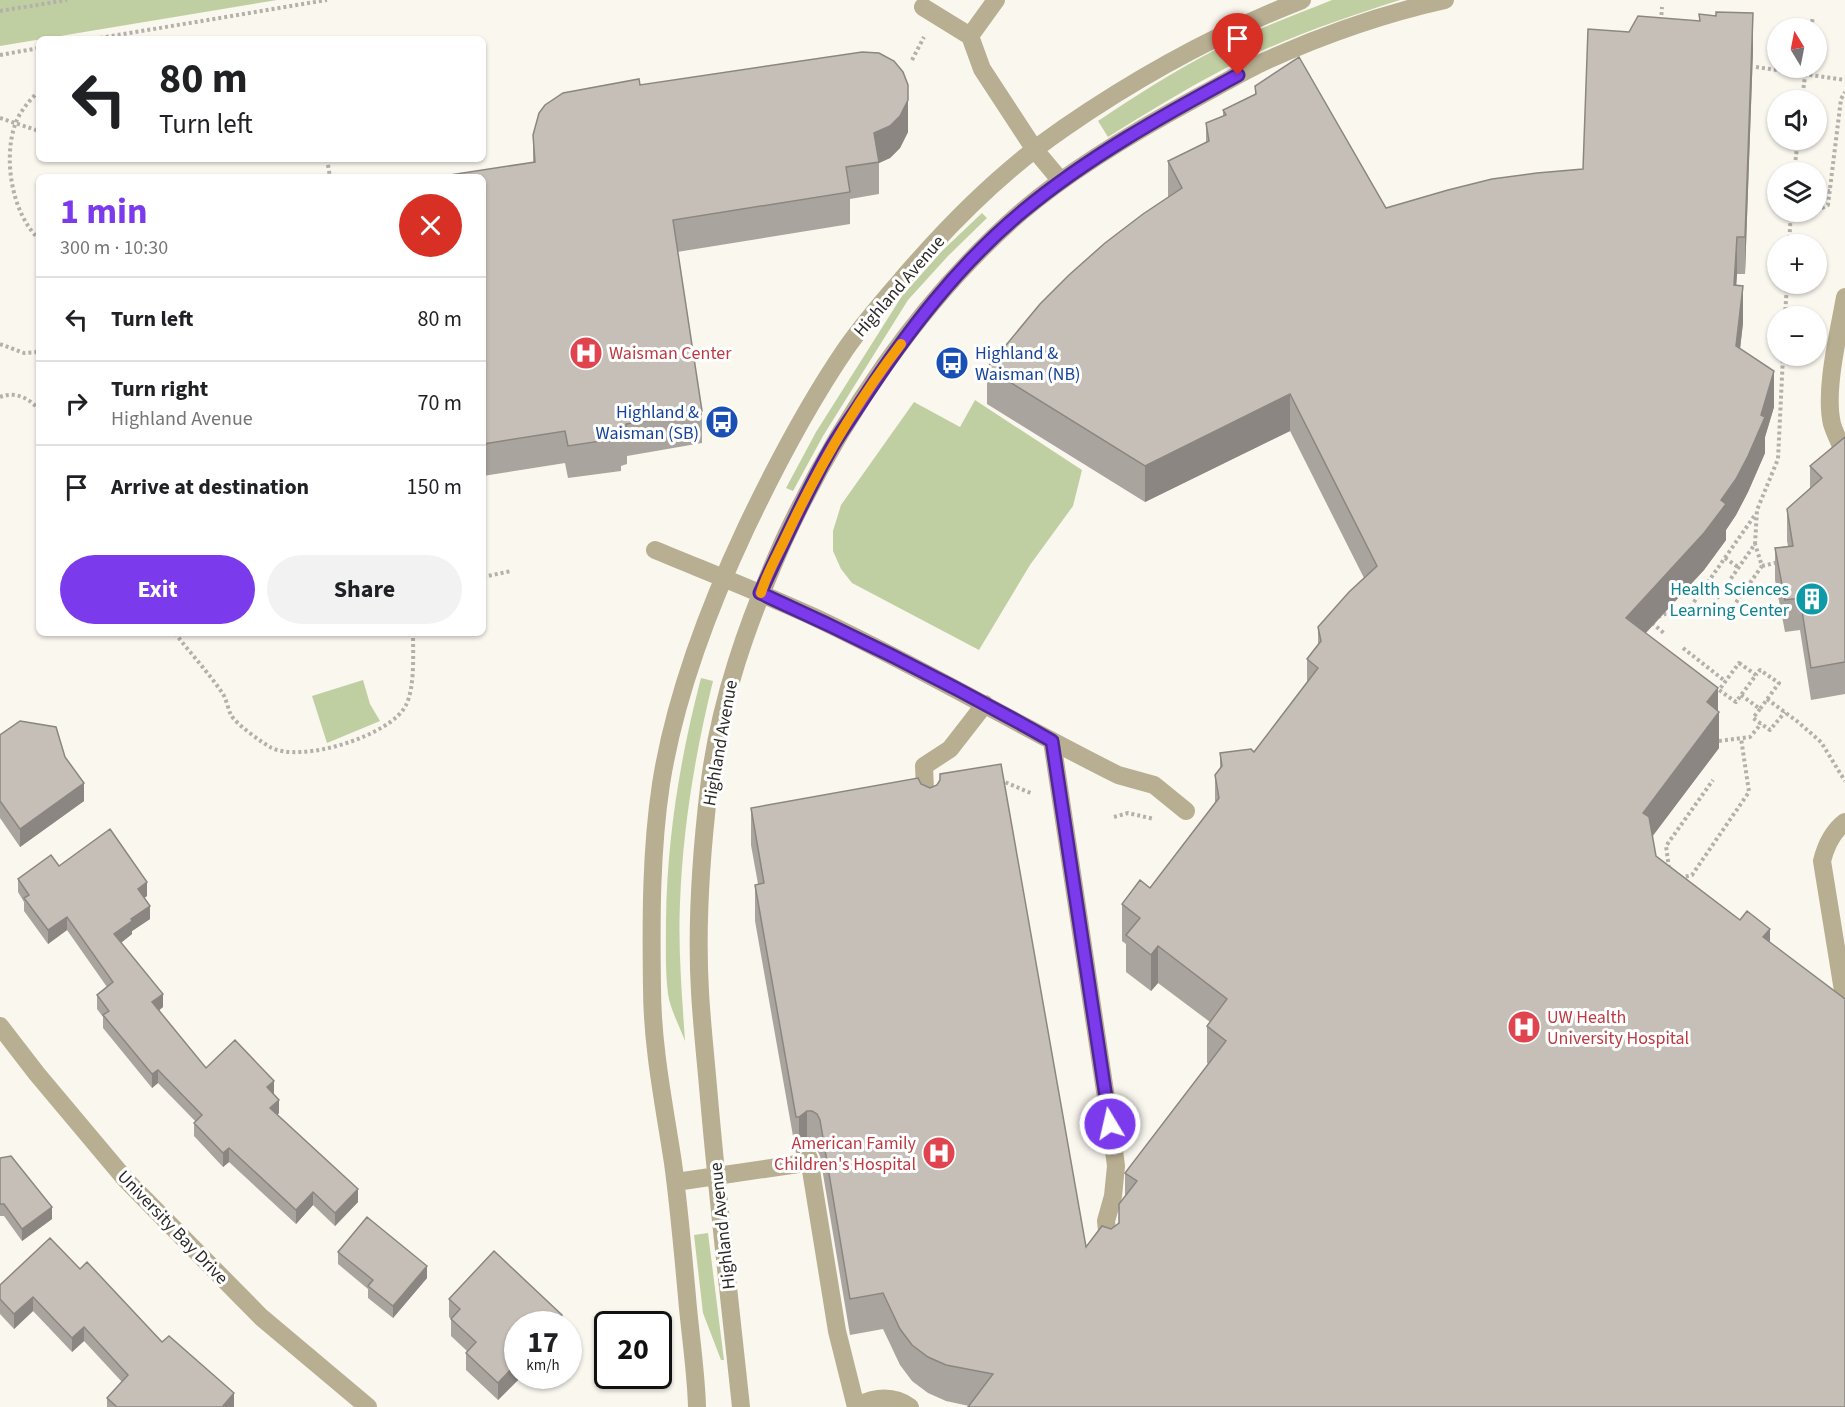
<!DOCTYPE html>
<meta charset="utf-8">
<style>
body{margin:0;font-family:"Source Sans 3",sans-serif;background:#f2f2f2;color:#202124;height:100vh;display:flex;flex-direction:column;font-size:22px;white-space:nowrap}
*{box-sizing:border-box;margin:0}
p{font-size:20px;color:#757577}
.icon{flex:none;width:33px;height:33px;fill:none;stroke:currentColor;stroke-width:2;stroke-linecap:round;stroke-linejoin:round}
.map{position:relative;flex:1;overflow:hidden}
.drawer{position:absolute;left:36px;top:174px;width:450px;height:462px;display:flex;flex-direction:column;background:#fff;border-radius:9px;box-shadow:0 2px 4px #0004}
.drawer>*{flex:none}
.banner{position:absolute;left:36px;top:36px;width:450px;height:126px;border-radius:9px;box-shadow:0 2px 4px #0004;background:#fff;color:#202124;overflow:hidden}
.needle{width:39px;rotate:350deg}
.buttons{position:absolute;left:1767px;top:18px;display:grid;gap:12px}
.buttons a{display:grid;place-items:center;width:60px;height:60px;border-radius:50%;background:#fff;box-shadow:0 2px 4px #0004;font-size:30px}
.speed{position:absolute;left:504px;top:1311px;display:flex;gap:12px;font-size:30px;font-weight:700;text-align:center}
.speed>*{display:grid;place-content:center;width:78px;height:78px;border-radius:50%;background:#fff;box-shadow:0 2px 4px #0004;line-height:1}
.speed small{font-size:15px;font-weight:400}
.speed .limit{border:3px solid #111;border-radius:9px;background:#fff;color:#111}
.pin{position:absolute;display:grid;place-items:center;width:51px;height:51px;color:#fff;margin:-62px -26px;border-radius:50% 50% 50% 0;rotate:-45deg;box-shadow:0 0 6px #0007}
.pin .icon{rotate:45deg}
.me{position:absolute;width:66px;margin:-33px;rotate:351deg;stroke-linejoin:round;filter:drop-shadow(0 0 4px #0008)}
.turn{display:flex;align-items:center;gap:21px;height:126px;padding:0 24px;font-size:27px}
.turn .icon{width:78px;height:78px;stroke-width:2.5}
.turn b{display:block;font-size:42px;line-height:51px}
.round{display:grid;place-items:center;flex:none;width:63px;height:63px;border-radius:32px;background:#f2f2f2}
.summary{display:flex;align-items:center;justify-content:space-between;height:102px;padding:0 24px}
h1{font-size:36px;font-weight:700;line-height:45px;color:#7c3aed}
.action{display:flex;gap:12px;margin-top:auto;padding:12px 24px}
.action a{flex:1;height:69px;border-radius:36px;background:#7c3aed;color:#fff;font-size:24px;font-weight:700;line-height:69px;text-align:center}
.action a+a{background:#f2f2f2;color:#202124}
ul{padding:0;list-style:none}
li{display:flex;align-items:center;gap:18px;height:84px;padding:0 24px;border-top:2px solid #e0e0e0}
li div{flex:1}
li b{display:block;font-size:22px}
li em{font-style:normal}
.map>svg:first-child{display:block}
.green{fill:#c0cfa1}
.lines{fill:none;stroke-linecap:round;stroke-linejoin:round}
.path{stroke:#b3b1aa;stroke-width:4;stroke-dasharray:3 3;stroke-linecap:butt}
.minor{stroke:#b8ae91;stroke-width:18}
.wall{fill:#aaa49e}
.shaded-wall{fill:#8b8681}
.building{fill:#c6bfb8;stroke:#8b8681;stroke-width:1.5}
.route-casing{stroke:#51269a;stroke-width:15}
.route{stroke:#7c3aed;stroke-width:10}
.slow{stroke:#f59e0b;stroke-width:10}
.labels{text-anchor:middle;stroke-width:6;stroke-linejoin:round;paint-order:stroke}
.street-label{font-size:18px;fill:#2c2a27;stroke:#fff}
.health-label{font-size:18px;fill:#be3a42;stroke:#fff;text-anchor:start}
.transit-label{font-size:18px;fill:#164399;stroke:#fff;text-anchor:start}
.culture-label{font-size:18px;fill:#0d838f;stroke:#fff;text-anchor:end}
</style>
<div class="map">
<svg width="1845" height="1407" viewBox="0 0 1845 1407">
<rect width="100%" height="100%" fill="#faf7ef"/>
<!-- green -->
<path class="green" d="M0 0H277L0 46Z
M1332 0H1400C1340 19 1280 40 1224 69 1184 90 1146 113 1108 137L1098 121C1135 96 1173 72 1213 51 1251 31 1292 16 1332 0Z
M982 213 987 218 948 256 908 300 823 436 793 491 786 488 816 432 902 296 942 251Z
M975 400 1082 470 1073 506 1030 565 979 650 852 583 841 569 833 551V531L841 505 914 402 960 427Z
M701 678 713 681C695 754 683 827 680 903 678 949 682 995 685 1041 680 1027 670 1009 668 994 665 970 666 945 666 921 667 838 680 758 701 678Z
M363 680 370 704 380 721 327 743 312 696Z
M708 1233 724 1360H721L703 1313 694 1235Z"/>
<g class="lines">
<!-- path -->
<path class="path" d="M0 11 67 0
M1661 21 1662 7
M1811 28 1813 17
M94 39 327 0
M0 55 39 48
M912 60 924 37
M1756 67 1845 80
M39 91C30 100 19 112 15 125 3 159 12 214 39 239
M1802 100 1806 68
M0 118 39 131
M327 159 330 177
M1794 172 1798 140
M1816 190 1830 191
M1816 209 1822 208 1828 205 1841 99 1845 92
M1789 244 1791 212
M1785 316 1787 284
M0 344 24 353 39 352
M0 397C14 391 30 398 39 410
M1725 558 1738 567
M1762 566 1779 562
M483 577 511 571
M1728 582 1744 592
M1704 586 1718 597
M1709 610 1732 608 1762 566 1755 544
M1687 612 1755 515
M1658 617 1665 614 1709 610 1755 544 1757 510 1778 459 1783 356
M1652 623 1665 634
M175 633C190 653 209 673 223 694 227 701 228 709 231 715 235 723 261 742 270 747 300 764 391 736 406 705 415 687 413 654 413 633
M1683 648 1725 681
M1739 663 1756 675 1736 702 1719 690Z
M1741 695 1760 709 1779 683 1760 670 1756 675
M1767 699 1798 722 1821 742 1845 781
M1760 709 1753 718 1770 730 1785 712
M1719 741 1750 737 1761 724
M1000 780 1033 794
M1114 817 1128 813 1154 819
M1669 868 1666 846 1713 780
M1680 878 1692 875 1749 792 1741 738"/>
<!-- minor -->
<path class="minor" d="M923 7 970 36 982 69 1035 150 1061 181
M970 36 996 0
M1845 297C1839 332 1824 390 1832 424 1835 434 1841 445 1845 455
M655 550C708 572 762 593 814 617 918 666 1016 724 1118 775L1154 785 1186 811
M1052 741 1110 1124
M928 808 925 790 924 766 950 749 985 704
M1845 822C1832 832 1826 845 1822 861L1845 1003
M0 1026 37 1074 126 1180 261 1317 368 1407
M809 1158 837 1331 856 1407
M676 1182 798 1164
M1109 1252 1106 1221 1113 1196 1116 1166 1113 1143
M857 1406C875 1397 893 1395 910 1407
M697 1407C696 1370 690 1334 687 1297 683 1253 679 1207 673 1163 664 1104 652 1046 652 987 651 919 651 850 661 784 675 695 708 609 746 528 775 467 807 406 845 350 862 325 883 301 903 278 950 223 1004 169 1064 128 1138 77 1218 33 1302 0
M741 1407C730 1304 718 1201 709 1098 706 1062 702 1027 700 992 696 924 701 855 709 788 719 702 748 621 783 542 839 421 919 301 1020 213 1071 169 1139 129 1198 97 1219 86 1240 73 1261 63 1320 36 1382 14 1445 0"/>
</g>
<!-- wall -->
<path class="wall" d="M1699 14 1753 50 1745 274H1737L1736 285 1743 323 1740 349 1774 407 1765 437V453L1748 492 1736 515 1726 530V540L1704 570 1646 633 1718 711 1719 748 1652 836 1656 856 1740 920 1770 929 969 1406 946 1401 928 1393 912 1381 900 1365 883 1329 850 1335 820 1156 817 1150 812 1147H807L799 1153H796L755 921V885L758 884 751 845V808L1086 1247 1119 1223 1125 1196V1173L1208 1064 1207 1063V1026L1210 1022 1158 983 1151 991 1126 972V944L1122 941V904L1150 888 1215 803V775L1220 769V753L1254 752 1307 683V659L1318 644V627L1364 578 1290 431 1145 502 987 404V368L1168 198V161L1206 143V123L1223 116V110L1255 94V86L1386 208 1583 169 1629 32 1699 21Z
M640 85 908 132 900 148 890 158 879 163V194L850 199V224L677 252 702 411V443L627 456V464L621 466V471L568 478 565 463 483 476V177L533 162V135Z
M1845 437V694L1811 700 1800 630 1785 632 1775 580V548L1788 546 1787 541V509L1810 488V466Z
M0 735 65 757 84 801 20 847 0 818Z
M59 866 147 896 144 898 150 919 132 931V934L121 943 163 1007 158 1011 206 1068 274 1094 279 1113 277 1115 358 1202 335 1226 313 1205 296 1224 229 1162 223 1167 194 1136V1123L196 1122 158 1083 152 1088 103 1028V1017L97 1009V995L107 987 67 930 48 944 24 911V902L18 892V879Z
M0 1158 52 1219 22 1241 4 1216H0Z
M338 1252 427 1278 393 1318 368 1298V1289L338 1264Z
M80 1269 162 1342 234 1407H107V1398L122 1382 84 1341 72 1352 33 1311 14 1329 0 1314V1285Z
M449 1299 562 1324H518V1376H522L498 1400 466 1370V1353L467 1351 451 1336V1319L449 1317Z"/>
<!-- shaded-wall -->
<path class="shaded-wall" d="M1753 13V50L1745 274V237Z
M908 100V132L900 148 890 158 879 163 874 133Z
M1737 237V274L1734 321V285Z
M1743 286V323L1736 383V346Z
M1774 371V407L1765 437V453L1748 492 1736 515 1726 530V540L1704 570 1626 654V618L1721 500 1761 415Z
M1290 394V431L1145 502V466Z
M1718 688V714L1719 712V748L1643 849V813L1707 702Z
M84 783V801L20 847V829Z
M147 882V896L138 902V889Z
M150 906V919L132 931V934L114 948V934L131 919Z
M67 917V930L48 944V930Z
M1770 929V965L1763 937Z
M1158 946V983L1151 991V955Z
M163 994V1007L152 1016V1002Z
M158 1070V1083L152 1088V1074Z
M274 1081V1095L267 1087Z
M279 1100V1113L270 1122V1108Z
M807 1111V1147L799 1153V1117Z
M229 1148V1162L223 1167V1153Z
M358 1189V1202L335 1226V1213Z
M313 1192V1205L296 1224V1210Z
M52 1207V1219L22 1241V1229Z
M427 1266V1278L393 1318V1306Z
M33 1297V1311L14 1329V1314Z
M562 1315V1324H553Z
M84 1327V1341L72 1352V1338Z
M518 1362V1376H522L498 1400V1383Z
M234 1393V1407H223Z"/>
<!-- building -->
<path class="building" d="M1716 12 1753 13 1745 237H1737L1734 285 1743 286 1736 346 1774 371 1761 415 1765 417 1748 456 1736 479 1721 500 1726 504 1704 533 1626 618 1718 688 1707 702 1719 712 1643 813 1649 817 1656 856 1740 920 1747 911 1770 929 1763 937 1845 999V1407H968L993 1374 946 1365 928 1357 912 1345 900 1329 883 1293 850 1299 820 1120 817 1114 812 1111H807L799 1117H796L755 885 764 883 751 808 918 778 921 784 930 788 937 785 940 780V774L1001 764 1086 1247 1102 1226 1111 1229 1119 1223V1204L1137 1181 1125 1173 1226 1041 1207 1026 1227 999 1158 946 1151 955 1126 935 1140 918 1122 904 1140 880 1150 888 1219 798 1215 775 1222 766 1220 753 1251 749 1254 752 1318 668 1307 659 1321 641 1318 627 1349 592 1377 566 1290 394 1145 466 987 368 1040 304 1069 275 1105 243 1143 214 1182 188 1168 161 1209 141 1206 123 1226 115 1223 110 1256 94 1255 86 1299 57 1386 208 1448 190 1492 179 1537 173 1583 169 1588 29 1629 32 1638 16 1700 21 1699 14 1716 16Z
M862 52 879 53 894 61 903 72 908 85V100L900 116 890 126 874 133 879 162 846 167 850 192 673 220 702 411 626 424 627 432 620 434 621 438 568 446 565 431 483 444V177H437L535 162 533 135 539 113 545 105 563 93 639 79 640 85Z
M1845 437V662L1811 668 1800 598 1785 600 1775 548 1793 546 1787 509 1822 478 1810 466Z
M20 721 56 727 65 757 84 783 20 829 0 801V735Z
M110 829 147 882 138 889 150 906 131 919 132 921 114 934 163 994 152 1002 206 1068 235 1040 274 1081 267 1087 279 1100 270 1108 358 1189 335 1213 313 1192 296 1210 229 1148 223 1153 194 1123 202 1115 158 1070 152 1074 103 1015 109 1011 97 995 113 982 67 917 48 930 24 898 29 895 18 879 51 855 59 866Z
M11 1156 52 1207 22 1229 4 1204H0V1158Z
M367 1217 427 1266 393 1306 368 1286 373 1280 338 1252Z
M50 1238 80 1269 87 1262 162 1342 169 1336 234 1393 223 1406 224 1407H117L107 1398 128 1375 84 1327 72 1338 33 1297 14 1314 0 1299V1285Z
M494 1251 562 1315 553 1324H518V1362L498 1383 466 1353 476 1342 451 1319 460 1309 449 1299Z"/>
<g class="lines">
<!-- route casing -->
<g class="route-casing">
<path id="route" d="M1110 1124 1052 741C957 687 860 638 760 593 782 546 803 499 828 454 837 437 849 421 860 404 906 333 958 265 1023 211 1088 157 1164 115 1238 75"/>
</g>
<!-- route -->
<use href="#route" class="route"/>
<!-- slow -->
<path class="slow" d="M761 593C766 575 777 556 785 539 817 470 855 404 901 344"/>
</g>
<!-- icons -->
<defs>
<g id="hospital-disc" transform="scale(1.725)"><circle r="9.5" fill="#e0444e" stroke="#fff"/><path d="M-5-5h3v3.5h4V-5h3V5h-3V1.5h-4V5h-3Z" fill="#fff"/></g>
<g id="bus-disc" transform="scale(1.725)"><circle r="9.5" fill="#1a4fb4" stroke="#fff"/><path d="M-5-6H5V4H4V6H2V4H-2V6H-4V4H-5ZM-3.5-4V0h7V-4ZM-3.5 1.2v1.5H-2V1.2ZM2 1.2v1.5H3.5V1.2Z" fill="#fff"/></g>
<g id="building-disc" transform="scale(1.725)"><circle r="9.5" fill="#0f9aa8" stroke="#fff"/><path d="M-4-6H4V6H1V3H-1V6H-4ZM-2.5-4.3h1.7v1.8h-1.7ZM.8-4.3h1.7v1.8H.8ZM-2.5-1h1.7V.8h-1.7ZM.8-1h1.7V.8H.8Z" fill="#fff"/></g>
</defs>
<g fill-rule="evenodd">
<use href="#hospital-disc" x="586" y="353"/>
<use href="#bus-disc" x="952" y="363"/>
<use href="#bus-disc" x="722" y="422"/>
<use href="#building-disc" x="1812" y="599"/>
<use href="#hospital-disc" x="1524" y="1027"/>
<use href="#hospital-disc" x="939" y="1153"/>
</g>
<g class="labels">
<!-- street labels -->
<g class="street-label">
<text transform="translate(899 286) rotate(-49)" y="6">Highland Avenue</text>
<text transform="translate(720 743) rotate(-80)" y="6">Highland Avenue</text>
<text transform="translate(722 1226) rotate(-96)" y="6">Highland Avenue</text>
<text transform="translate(173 1227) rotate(46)" y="6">University Bay Drive</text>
</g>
<!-- health labels -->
<g class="health-label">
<text x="609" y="359">Waisman Center</text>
<text x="1547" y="1023">UW Health<tspan x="1547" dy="21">University Hospital</tspan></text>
<text x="916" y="1149" text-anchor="end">American Family<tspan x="916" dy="21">Children's Hospital</tspan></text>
</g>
<!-- transit labels -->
<g class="transit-label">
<text x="975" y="359">Highland &amp;<tspan x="975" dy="21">Waisman (NB)</tspan></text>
<text x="699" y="418" text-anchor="end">Highland &amp;<tspan x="699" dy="21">Waisman (SB)</tspan></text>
</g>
<!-- culture labels -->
<g class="culture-label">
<text x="1789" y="595">Health Sciences<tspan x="1789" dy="21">Learning Center</tspan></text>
</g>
</g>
</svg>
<div class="buttons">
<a><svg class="needle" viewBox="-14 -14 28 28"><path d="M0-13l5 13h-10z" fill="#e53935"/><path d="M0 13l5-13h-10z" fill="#757577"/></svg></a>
<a><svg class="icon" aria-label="sound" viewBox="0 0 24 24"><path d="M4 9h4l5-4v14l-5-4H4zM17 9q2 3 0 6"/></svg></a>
<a><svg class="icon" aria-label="layers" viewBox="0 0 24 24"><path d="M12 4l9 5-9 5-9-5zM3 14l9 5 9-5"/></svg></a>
<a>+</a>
<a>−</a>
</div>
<div class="speed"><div>17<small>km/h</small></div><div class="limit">20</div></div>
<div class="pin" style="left:1238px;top:75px;background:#d93025"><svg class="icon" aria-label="arrive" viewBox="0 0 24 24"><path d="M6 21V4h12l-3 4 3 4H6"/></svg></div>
<svg class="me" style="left:1110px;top:1124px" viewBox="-20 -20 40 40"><circle r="17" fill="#7c3aed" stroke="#fff" stroke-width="3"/><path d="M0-11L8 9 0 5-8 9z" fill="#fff"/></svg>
<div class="banner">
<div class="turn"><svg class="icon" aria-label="left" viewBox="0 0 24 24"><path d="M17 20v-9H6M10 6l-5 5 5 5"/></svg><div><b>80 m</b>Turn left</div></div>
</div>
<section class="drawer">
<div class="summary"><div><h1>1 min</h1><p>300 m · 10:30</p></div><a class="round" style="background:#d93025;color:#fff"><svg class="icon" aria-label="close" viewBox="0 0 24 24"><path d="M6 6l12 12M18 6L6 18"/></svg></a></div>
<ul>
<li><svg class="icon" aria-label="left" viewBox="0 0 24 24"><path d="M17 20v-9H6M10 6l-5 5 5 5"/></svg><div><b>Turn left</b></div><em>80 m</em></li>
<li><svg class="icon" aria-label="right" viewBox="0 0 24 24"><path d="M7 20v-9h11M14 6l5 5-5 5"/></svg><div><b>Turn right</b><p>Highland Avenue</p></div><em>70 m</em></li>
<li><svg class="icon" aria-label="arrive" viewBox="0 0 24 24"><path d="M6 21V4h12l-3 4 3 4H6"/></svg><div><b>Arrive at destination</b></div><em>150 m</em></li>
</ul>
<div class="action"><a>Exit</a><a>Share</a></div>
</section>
</div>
